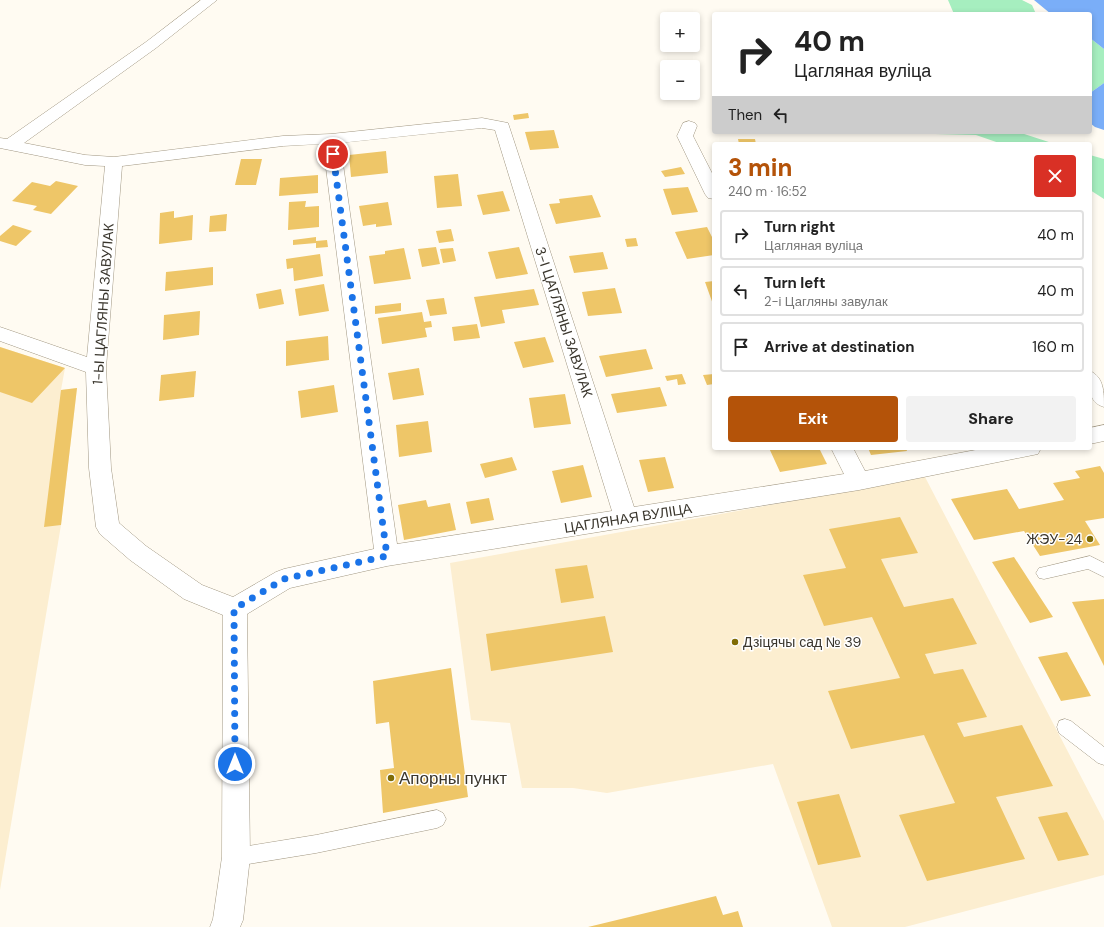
<!DOCTYPE html>
<meta charset="utf-8">
<style>
body{margin:0;font-family:"DM Sans",sans-serif;background:#f2f2f2;color:#222;height:100vh;display:flex;flex-direction:column;font-size:15px;white-space:nowrap}
*{box-sizing:border-box;margin:0}
p{font-size:13px;color:#767676}
.icon{flex:none;width:22px;height:22px;fill:none;stroke:currentColor;stroke-width:2;stroke-linecap:round;stroke-linejoin:round}
.map{position:relative;flex:1;overflow:hidden}
.drawer{position:absolute;left:712px;top:142px;width:380px;height:308px;display:flex;flex-direction:column;background:#fff;border-radius:4px;box-shadow:0 2px 6px #0003}
.drawer>*{flex:none}
.top-card{position:absolute;left:712px;top:12px;width:380px;height:122px;border-radius:4px;box-shadow:0 2px 6px #0003;background:#fff;color:#222;overflow:hidden}
.fabs{position:absolute;left:660px;top:12px;display:grid;gap:8px}
.fabs a{display:grid;place-items:center;width:40px;height:40px;border-radius:4px;background:#fff;box-shadow:0 2px 6px #0003;font-size:20px}
.pin{position:absolute;display:grid;place-items:center;width:34px;height:34px;color:#fff;margin:-17px;border:2px solid #fff;border-radius:50%;box-shadow:0 1px 4px #0007}
.me{position:absolute;width:44px;margin:-22px;rotate:0deg;stroke-linejoin:round;filter:drop-shadow(0 0 3px #0008)}
.turn{display:flex;align-items:center;gap:14px;height:84px;padding:0 16px;font-size:18px}
.turn .icon{width:52px;height:52px;stroke-width:2.5}
.turn b{display:block;font-size:28px;line-height:34px}
.then{display:flex;align-items:center;height:38px;padding:0 16px;background:#0003;gap:8px;font-size:15px}
.round{display:grid;place-items:center;flex:none;width:42px;height:42px;border-radius:4px;background:#f2f2f2}
.summary{display:flex;align-items:center;justify-content:space-between;height:68px;padding:0 16px}
h1{font-size:24px;font-weight:800;line-height:30px;color:#b45309}
.cta{display:flex;gap:8px;margin-top:auto;padding:8px 16px}
.cta a{flex:1;height:46px;border-radius:4px;background:#b45309;color:#fff;font-size:16px;font-weight:800;line-height:46px;text-align:center}
.cta a+a{background:#f2f2f2;color:#222}
ul{padding:0;list-style:none}
li{display:flex;align-items:center;gap:12px;height:50px;margin:0 8px 6px;padding:0 8px;border:2px solid #e0e0e0;border-radius:4px}
li div{flex:1}
li b{display:block;font-size:15px}
li em{font-style:normal}
.map>svg:first-child{display:block}
.built{fill:#fceed0}
.green{fill:#a6eebf}
.water{fill:#7aaef8}
.building{fill:#eec668}
.lines{fill:none;stroke-linecap:round;stroke-linejoin:round}
.service-casing{stroke:#a19782;stroke-width:1}
.minor-casing{stroke:#a19782;stroke-width:1}
.service{fill:#fff;fill-rule:evenodd}
.minor{fill:#fff;fill-rule:evenodd}
.route{stroke:#1a73e8;stroke-width:7;stroke-dasharray:0 12.6}
.poi-dot{fill:#806c06;stroke:#fff;stroke-width:1.5}
.labels{text-anchor:middle;stroke-width:3;stroke-linejoin:round;paint-order:stroke}
.street-label{font-size:14px;fill:#3a362d;stroke:#fff}
.poi-label{font-size:14px;fill:#3a362d;stroke:#fff;text-anchor:end}
.near-poi-label{font-size:17px;fill:#3a362d;stroke:#fff;text-anchor:start}
</style>
<div class="map">
<svg width="1104" height="927" viewBox="0 0 1104 927">
<rect width="100%" height="100%" fill="#fffbf2"/>
<!-- built -->
<path class="built" d="M0 347 65 368 61 390 77 388 61 525 0 890Z
M925 477 1104 821V875L905 927H832L773 764 607 793 573 788H522L510 723 471 720 450 563Z"/>
<!-- green -->
<path class="green" d="M948 0H1022L1032 5 1036 14H954Z
M1090 38 1104 49V83L1090 93Z
M907 132H1018L1055 144H1002L976 135 935 134Z
M1090 155 1104 159V199L1090 190Z"/>
<!-- water -->
<path class="water" d="M1034 0H1104V49L1090 38V14H1051Z
M1104 83V130L1095 127 1090 123V93Z"/>
<!-- building -->
<path class="building" d="M528 113 529 118 514 120 513 115Z
M554 130 559 148 530 150 525 132Z
M738 139H755L756 144H739Z
M386 151 388 173 351 177 349 155Z
M241 159H262L256 185H235Z
M681 167 685 174 665 177 661 171Z
M458 174 462 206 437 208 434 176Z
M318 175V193L279 196 280 178Z
M56 181 78 186 51 214 33 210 37 206 12 201 32 182 50 186Z
M688 187 698 212 672 215 663 189Z
M503 191 510 211 483 215 477 195Z
M592 195 601 217 556 224 549 204 560 203 559 199Z
M306 201 305 207 319 206V227L288 230 289 202Z
M388 202 392 225 376 227V224L363 226 359 206Z
M174 211V218L193 215 192 240 159 244 160 213Z
M227 214 226 231 209 232 210 216Z
M13 225 32 231 16 246 0 241V236Z
M707 227 714 241V255L687 259 675 232Z
M451 229 454 241 439 243 436 231Z
M316 237V241L327 240 328 247 316 248V243L293 245V240Z
M636 238 638 246 627 247 625 239Z
M436 247 440 264 422 267 418 249Z
M519 247 528 274 496 279 488 252Z
M404 248 411 279 374 284 369 256 385 254V251Z
M453 248 456 261 443 263 440 249Z
M603 252 608 269 574 273 569 256Z
M320 254 323 276 294 281 293 268 287 269 286 259Z
M213 267V285L165 291 166 272Z
M714 281V307L705 282Z
M324 284 329 311 299 316 295 289Z
M615 288 622 313 588 316 582 292Z
M281 289 284 304 259 309 256 294Z
M534 289 539 305 502 310 505 323 481 327 474 297Z
M444 298 447 314 430 316 426 300Z
M401 303V311L375 314V306Z
M200 311 199 335 163 340 164 315Z
M422 312 424 322 431 321 432 327 425 328 427 337 382 344 378 318Z
M477 324 480 338 454 341 452 327Z
M328 336 329 360 286 366V341Z
M545 337 554 362 523 368 514 342Z
M0 347 65 368 32 403 0 392Z
M646 349 653 369 606 377 599 356Z
M419 368 424 395 393 400 388 373Z
M196 371 194 397 159 401 161 375Z
M682 374 686 384 678 385 677 379 667 381 665 376Z
M714 374V384L707 385 703 375Z
M334 385 338 412 301 418 298 391Z
M660 387 667 406 617 413 611 394Z
M77 388 61 525 44 527 61 390Z
M565 394 571 424 534 428 529 398Z
M428 421 432 452 399 457 396 425Z
M769 448H819L827 464 780 472Z
M868 448H906L907 451 871 455Z
M512 457 517 470 485 478 480 464Z
M665 457 674 488 648 492 639 460Z
M583 465 592 497 561 503 552 471Z
M1100 466 1104 473V518L1085 521 1100 545 1040 556 1024 531 974 540 951 499 1007 489 1019 509 1064 500 1053 483 1080 478 1075 471Z
M489 498 494 520 471 524 466 502Z
M426 500 428 507 450 503 456 530 404 540 398 505Z
M900 517 918 553 881 559 904 607 953 598 977 644 925 654 934 674 963 669 987 717 957 723 964 737 1022 725 1053 786 996 797 1025 859 927 881 899 815 955 803 924 735 851 749 828 691 900 678 872 617 824 626 803 575 846 568 829 529Z
M1014 557 1038 594 1053 617 1030 623 992 562Z
M587 565 594 598 561 603 555 569Z
M1104 599V666L1072 602Z
M605 616 613 652 491 671 486 634Z
M1067 652 1091 696 1061 701 1038 657Z
M451 668 468 797 383 813 380 770 394 768 389 722 376 724 373 681Z
M839 794 861 857 818 865 797 802Z
M1067 812 1089 855 1058 861 1038 817Z
M716 896 723 915 738 911 743 927H588Z"/>
<g class="lines">
<!-- service casing -->
<g class="service-casing">
<path id="service" d="M1090 556 1104 563V577L1088 569 1044 579 1039 578 1036 573 1039 568 1044 567Z
M1065 719 1071 721 1104 747V765L1098 763 1059 733 1057 727 1059 721Z
M437 810 443 813 446 819 443 825 437 828 316 853 236 866 230 863 227 857 230 851 236 848 316 835Z"/>
</g>
<!-- minor casing -->
<g class="minor-casing">
<path id="minor" d="M201 0H217L156 48 24 143 85 155 114 157 283 136 331 134 482 118 508 123 634 507 844 474 831 448H853L865 471 986 448H1041L1038 454 859 490 387 566 290 588 247 614 250 857 243 920 240 927H210L213 919 222 857 223 615 184 599 130 560 100 534 96 527 89 468 86 372 0 341V327L87 357 105 166 85 165 0 148V138L7 139 146 42ZM482 128 495 130 612 511 397 544 340 143ZM323 144 374 549 284 569 276 572 233 597 202 585 146 546 119 523 111 468 106 368 122 166 283 146Z
M689 121 695 123 697 126 693 136 714 177V199L708 198 705 194 677 136 683 123Z
M1090 371C1104 377 1104 392 1104 407 1087 402 1090 386 1090 371Z
M1104 425V441L1090 444V428Z"/>
</g>
<!-- service -->
<use href="#service" class="service"/>
<!-- minor -->
<use href="#minor" class="minor"/>
</g>
<g class="lines">
<!-- route -->
<path class="route" d="M235 764 234 609 284 579 387 556 333 154"/>
</g>
<!-- markers -->
<g class="poi-dot">
<circle cx="1090" cy="539" r="4"/>
<circle cx="735" cy="642" r="4"/>
<circle cx="391" cy="778" r="4"/>
</g>
<g class="labels">
<!-- street labels -->
<g class="street-label">
<text transform="translate(103 304) rotate(-86)" y="5">1-Ы ЦАГЛЯНЫ ЗАВУЛАК</text>
<text transform="translate(564 322) rotate(72)" y="5">3-І ЦАГЛЯНЫ ЗАВУЛАК</text>
<text transform="translate(628 518) rotate(-9)" y="5">ЦАГЛЯНАЯ ВУЛІЦА</text>
</g>
<!-- poi labels -->
<g class="poi-label">
<text x="1082" y="544">ЖЭУ-24</text>
<text x="743" y="647" text-anchor="start">Дзіцячы сад № 39</text>
</g>
<!-- near-poi labels -->
<g class="near-poi-label">
<text x="399" y="784">Апорны пункт</text>
</g>
</g>
</svg>
<div class="fabs">
<a>+</a>
<a>−</a>
</div>
<div class="pin" style="left:333px;top:154px;background:#d93025"><svg class="icon" aria-label="arrive" viewBox="0 0 24 24"><path d="M6 21V4h12l-3 4 3 4H6"/></svg></div>
<svg class="me" style="left:235px;top:764px" viewBox="-20 -20 40 40"><circle r="17" fill="#1a73e8" stroke="#fff" stroke-width="3"/><path d="M0-11L8 9 0 5-8 9z" fill="#fff"/></svg>
<div class="top-card">
<div class="turn"><svg class="icon" aria-label="right" viewBox="0 0 24 24"><path d="M7 20v-9h11M14 6l5 5-5 5"/></svg><div><b>40 m</b>Цагляная вуліца</div></div>
<div class="then">Then<svg class="icon" aria-label="left" viewBox="0 0 24 24"><path d="M17 20v-9H6M10 6l-5 5 5 5"/></svg></div>
</div>
<section class="drawer">
<div class="summary"><div><h1>3 min</h1><p>240 m · 16:52</p></div><a class="round" style="background:#d93025;color:#fff"><svg class="icon" aria-label="close" viewBox="0 0 24 24"><path d="M6 6l12 12M18 6L6 18"/></svg></a></div>
<ul>
<li><svg class="icon" aria-label="right" viewBox="0 0 24 24"><path d="M7 20v-9h11M14 6l5 5-5 5"/></svg><div><b>Turn right</b><p>Цагляная вуліца</p></div><em>40 m</em></li>
<li><svg class="icon" aria-label="left" viewBox="0 0 24 24"><path d="M17 20v-9H6M10 6l-5 5 5 5"/></svg><div><b>Turn left</b><p>2-і Цагляны завулак</p></div><em>40 m</em></li>
<li><svg class="icon" aria-label="arrive" viewBox="0 0 24 24"><path d="M6 21V4h12l-3 4 3 4H6"/></svg><div><b>Arrive at destination</b></div><em>160 m</em></li>
</ul>
<div class="cta"><a>Exit</a><a>Share</a></div>
</section>
</div>
